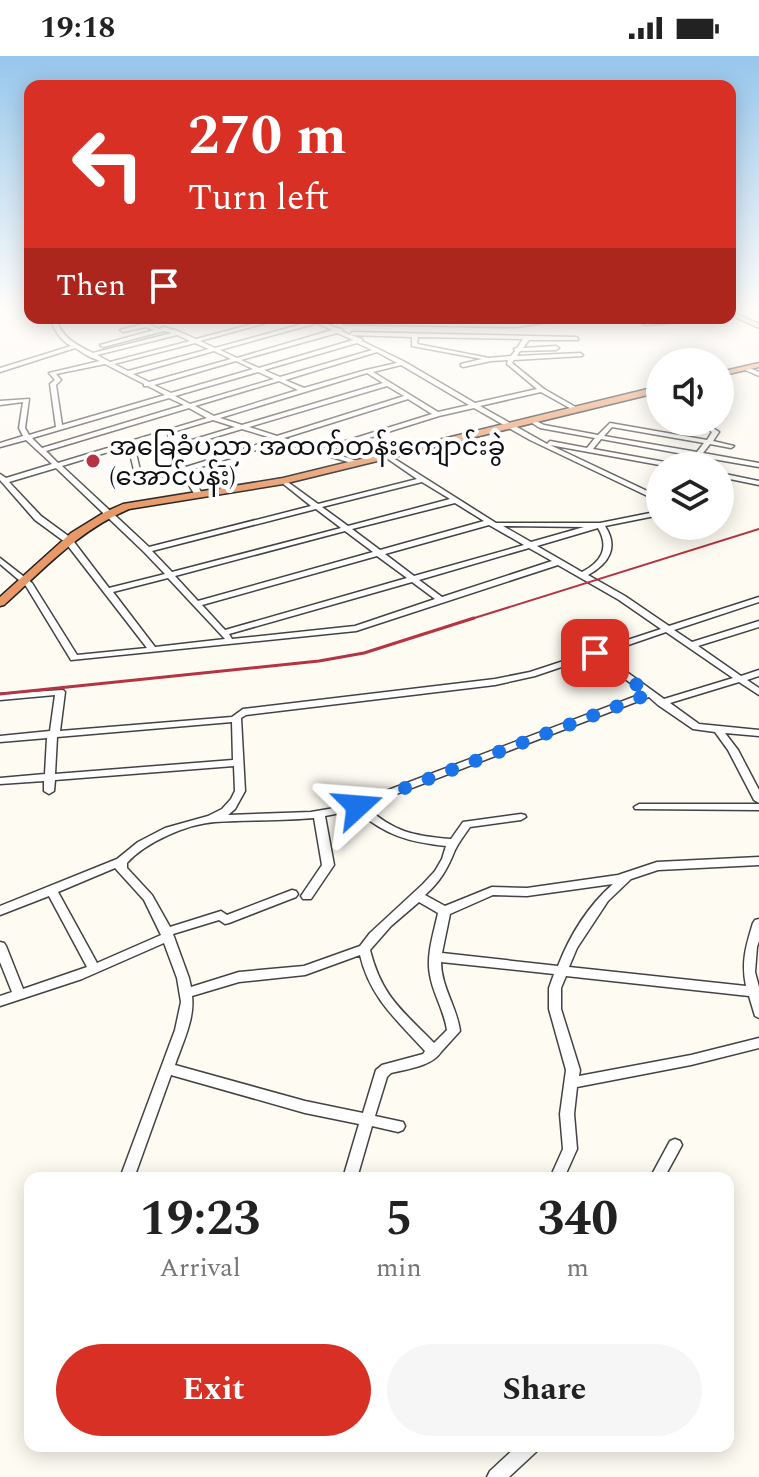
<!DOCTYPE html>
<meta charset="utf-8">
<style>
body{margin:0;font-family:Spectral,"Noto Sans Myanmar",serif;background:#f6f6f6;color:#222;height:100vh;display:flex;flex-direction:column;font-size:30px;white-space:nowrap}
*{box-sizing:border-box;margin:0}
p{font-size:26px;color:#767676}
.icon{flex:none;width:44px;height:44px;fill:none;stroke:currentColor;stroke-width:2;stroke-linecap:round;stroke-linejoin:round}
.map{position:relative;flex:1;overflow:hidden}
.details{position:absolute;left:24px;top:1116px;width:710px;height:280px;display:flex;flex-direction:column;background:#fff;border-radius:16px;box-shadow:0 4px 20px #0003}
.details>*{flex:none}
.hud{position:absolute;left:24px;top:24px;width:712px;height:244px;border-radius:16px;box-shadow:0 4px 20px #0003;background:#d93025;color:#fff;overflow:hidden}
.fabs{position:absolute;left:646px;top:292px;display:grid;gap:16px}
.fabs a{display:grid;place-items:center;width:88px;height:88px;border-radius:50%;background:#fff;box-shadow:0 4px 20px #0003;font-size:40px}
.pin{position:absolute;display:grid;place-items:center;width:68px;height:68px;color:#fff;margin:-34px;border-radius:16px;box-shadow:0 4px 12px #0006}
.me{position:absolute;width:88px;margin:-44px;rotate:71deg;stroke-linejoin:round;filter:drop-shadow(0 0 6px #0008)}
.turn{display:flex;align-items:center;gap:28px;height:168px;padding:0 32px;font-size:36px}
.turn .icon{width:104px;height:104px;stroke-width:2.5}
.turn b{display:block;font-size:56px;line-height:68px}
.then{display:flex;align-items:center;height:76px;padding:0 32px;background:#0003;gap:16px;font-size:30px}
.eta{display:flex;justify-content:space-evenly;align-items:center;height:136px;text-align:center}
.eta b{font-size:48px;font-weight:700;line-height:56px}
.button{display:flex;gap:16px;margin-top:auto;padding:16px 32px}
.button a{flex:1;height:92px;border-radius:48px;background:#d93025;color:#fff;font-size:32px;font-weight:700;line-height:92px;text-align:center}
.button a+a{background:#f6f6f6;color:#222}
.status{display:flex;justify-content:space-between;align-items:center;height:56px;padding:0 40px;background:#fff;direction:ltr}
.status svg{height:22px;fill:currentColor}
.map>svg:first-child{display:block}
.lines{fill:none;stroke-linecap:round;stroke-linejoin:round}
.minor-casing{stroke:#434343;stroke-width:3}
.major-casing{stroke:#212121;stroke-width:3}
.highway-casing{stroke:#212121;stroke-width:3}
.minor{fill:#fff;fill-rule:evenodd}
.major{fill:#edc775;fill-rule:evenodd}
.highway{fill:#e89967;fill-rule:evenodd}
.rail-far1{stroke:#b53342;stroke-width:2}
.rail{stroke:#b53342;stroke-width:3}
.route{stroke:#1a73e8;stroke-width:14;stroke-dasharray:0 25.2}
.poi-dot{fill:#b53342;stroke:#fff;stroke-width:3}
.labels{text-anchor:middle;stroke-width:8;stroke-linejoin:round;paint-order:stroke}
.far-poi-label{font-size:26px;fill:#101010;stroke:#fff;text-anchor:start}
</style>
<div class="status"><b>19:18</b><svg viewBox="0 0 49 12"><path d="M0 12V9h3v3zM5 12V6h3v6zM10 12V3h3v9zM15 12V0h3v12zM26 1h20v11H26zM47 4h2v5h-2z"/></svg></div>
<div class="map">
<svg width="759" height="1421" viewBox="0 0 759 1421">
<rect width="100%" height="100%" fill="#fefbf3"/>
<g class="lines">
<!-- minor casing -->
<g class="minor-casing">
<path id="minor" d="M50 262H56C62 282 75 288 93 297L172 277 164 275 103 291 100 289 154 274 146 271 123 276 120 274 147 267 159 273 164 271 178 275 196 283 275 262H284L200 285 215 292 313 265 308 262C321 262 330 272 342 273V275L350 279 352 276 576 281 578 282V284H529L523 292 556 290 559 292 556 294 520 295 517 300 580 297 583 299 582 300 514 304 512 307 544 333 579 353V355H575L541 336 480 350 547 388 550 385 587 392 595 382 540 372 529 365 532 363 544 369 598 379 610 367 707 384 712 376 697 366H704L719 376 713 385 734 390 731 392 710 388 703 397 759 407V411L701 401 694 410H687L694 400 601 383 593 393 676 408 679 410H665L550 389 660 441V446L530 384 474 352 439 360 327 395 360 406 361 407 358 409 282 386 188 415 203 439 199 441H196L186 424 137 426 128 390 62 410 149 491 311 450 281 426V424H285L318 448 417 423 385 401V399L387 398 496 467H600L660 455V459L605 470C619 491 609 508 588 519L625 540 669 570 759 541V546L674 574 692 586 759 565V571L698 590 741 620 759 614V620L747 624 759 632V639L739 626 670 647 699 668 759 674V680L725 677 738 694 759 734V747L754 744 728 694 715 676 693 673 658 649 649 641 365 750C394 776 413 780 451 783L463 766 521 758 525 759 526 761 521 764 470 771C465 778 459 786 455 794 448 812 440 826 425 839L445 850 492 831 527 832 618 819 657 806 759 801V809L658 814 631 823 608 845 577 892 569 911 746 930C741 906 746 890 753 867L755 864 759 863V885L757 891 755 916 759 931V962L755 960 749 940 566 920 561 932V953L580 1014 579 1020 691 999 759 982V992L691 1009 577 1031 574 1058 577 1093 564 1122H550L563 1093 560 1058 566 1014 549 953V932L554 918 441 906C441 931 457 951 460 975L441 996C432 1010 408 1013 391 1017L387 1021 375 1060 403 1066 405 1070 403 1074 398 1076 372 1070 357 1122H343L359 1068 305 1057 171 1019 134 1122H120L175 974 181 946 177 922 164 887 82 923 0 950V940L12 936 0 906V886L4 887 6 890 23 933 87 911 49 840 0 859V850L117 803 138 786 165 772 208 760 222 753 231 743 235 735 234 710 55 724 54 735 49 738 44 735V725L0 728V722L45 718 47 682 0 686V680L50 675 55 639 0 644V638L63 634 65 636 60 675 232 661 243 653 495 623 530 616 661 573 619 544 558 509 356 575 71 604 26 530 0 508V502L32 527 77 599 147 592 65 486 35 464 0 424V418L6 422 52 408 26 384 0 391V387L23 380 19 372 23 346 0 349V345L29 343 25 372 29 379 56 371 50 328 55 324 49 317 100 305 88 300 75 292 0 316V312L71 290C60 284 54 274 50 262ZM317 267 332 274 237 302 220 294ZM337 277 353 284 259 312 241 304ZM177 279 190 285 110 306 97 299ZM351 279 412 281V290L482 303 461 308V310L463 311 491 305 508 304 507 308 537 333 475 347 405 306 362 285V283ZM418 281 523 283 517 292 514 293 515 295 511 300 489 302 417 288ZM195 287 209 293 128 315 114 308ZM357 287 372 294 280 321 264 314ZM214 295 231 303 149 326 133 318ZM377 296 397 307 366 314 304 332 285 324ZM236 305 253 313 171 337 154 329ZM105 308 144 328V330H148L165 339 62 369 56 329 61 324 56 318ZM401 309 469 349 438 356 373 316ZM258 316 274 323 190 348 175 340ZM367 317 383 327 242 369 220 362ZM279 325 298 334 214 360 195 350ZM387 330 404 340 277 380 249 371ZM169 342 184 349 42 392 32 382ZM408 343 432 358 320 393 284 382ZM189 352 207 362 58 407 46 395ZM213 364 235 371 172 390 166 378ZM612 371 704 387 697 396 604 380ZM242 373 275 383 186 411 175 393ZM160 380 184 420 142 423 134 388ZM56 412 144 496 165 518 109 532 71 482 41 460 9 426ZM422 426 450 443 348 470 322 451ZM455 447 484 465 380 494 352 473ZM316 453 341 472 172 516 152 495ZM489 469 524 489 414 520 385 498ZM503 470 584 471 531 486ZM598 472C610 492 601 506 582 516L537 490ZM345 475 373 496 198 545 175 520ZM529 492 552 505 442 541 419 524ZM377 500 407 522 225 574 202 549ZM168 522 225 583 155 591 113 536ZM412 526 435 543 355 570 232 583 229 578ZM666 576 733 622 664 643 602 598ZM594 600 644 637 346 750 311 756 228 759 235 753 245 735 241 662 246 659 495 629 535 620ZM232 666 233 704 55 718 57 681ZM356 754C385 779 408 786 446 790L442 803 435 815 423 828 370 877 360 890 304 910 239 916 191 931 189 922 173 878 219 864 225 868 229 867 296 841 298 838 296 835 292 834 227 859 221 855 170 871 152 839 127 812V807C146 786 187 768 215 766 248 764 282 765 314 762L322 809 301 840 303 843H311L334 809 325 760ZM115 812 144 844 161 879 97 907 58 836ZM613 828C588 850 570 879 558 910L442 897 450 858 493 839 527 840ZM419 846 438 857C434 876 426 899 430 919 433 938 444 954 447 974L434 987C402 954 382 941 370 894L391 870ZM360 899C370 942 397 964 425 995L423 998 382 1009 376 1014 363 1057 305 1045 175 1009C182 988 195 963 192 940L239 926 305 919Z
M559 262H575L516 271 344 268 341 266 344 264 516 267Z
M635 262H641L646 265 709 262 706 264 645 269Z
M743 311H747L759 316V320L743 313Z
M646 335H650L660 340V345L646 337Z
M720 417 759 425V429L720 421Z
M639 748H759V754L635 753 634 751Z
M675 1083 680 1085 682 1089 664 1122H650L670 1085Z
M517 1390H539L536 1396 509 1421H487L490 1415Z"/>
</g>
<!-- major casing -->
<g class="major-casing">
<path id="major" d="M730 255 759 268V272L730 259Z"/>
</g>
<!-- highway casing -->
<g class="highway-casing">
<path id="highway" d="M759 307V311L720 320V316Z
M660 330V336L283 428 129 453C79 474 44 513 4 549L0 550V541L71 477 105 456 123 448 283 422Z"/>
</g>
<!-- minor -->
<use href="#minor" class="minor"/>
<!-- major -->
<use href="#major" class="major"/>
<!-- highway -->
<use href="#highway" class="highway"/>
<!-- rail-far1 -->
<path class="rail-far1" d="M468 564 759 473"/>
<!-- rail -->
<path class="rail" d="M0 638 319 605 364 597 474 562"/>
</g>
<!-- sky -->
<linearGradient id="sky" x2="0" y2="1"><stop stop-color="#96c6ec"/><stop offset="0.56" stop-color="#fffdfa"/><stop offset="1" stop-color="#fffdfa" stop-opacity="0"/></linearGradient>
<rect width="759" height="452" fill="url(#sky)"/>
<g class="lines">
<!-- route -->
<path class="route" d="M358 750 649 638 595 597"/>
</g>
<!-- markers -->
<circle class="poi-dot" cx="93" cy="405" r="8"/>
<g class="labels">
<!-- far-poi labels -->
<g class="far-poi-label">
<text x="109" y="399">အခြေခံပညာ အထက်တန်းကျောင်းခွဲ<tspan x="109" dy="30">(အောင်ပန်း)</tspan></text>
</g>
</g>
</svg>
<div class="fabs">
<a><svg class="icon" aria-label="sound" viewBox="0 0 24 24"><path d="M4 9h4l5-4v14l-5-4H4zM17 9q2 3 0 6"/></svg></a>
<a><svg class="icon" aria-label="layers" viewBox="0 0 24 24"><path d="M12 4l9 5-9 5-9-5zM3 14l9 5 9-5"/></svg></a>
</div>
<div class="pin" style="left:595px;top:597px;background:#d93025"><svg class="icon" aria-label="arrive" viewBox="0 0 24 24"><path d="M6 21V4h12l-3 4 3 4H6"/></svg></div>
<svg class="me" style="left:358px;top:750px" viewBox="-20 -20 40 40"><path d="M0-17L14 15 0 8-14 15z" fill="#1a73e8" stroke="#fff" stroke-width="4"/></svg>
<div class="hud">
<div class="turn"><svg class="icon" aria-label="left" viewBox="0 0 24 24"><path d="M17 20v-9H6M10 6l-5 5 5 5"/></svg><div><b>270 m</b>Turn left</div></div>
<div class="then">Then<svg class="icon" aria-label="arrive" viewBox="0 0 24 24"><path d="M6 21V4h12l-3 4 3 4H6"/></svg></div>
</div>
<section class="details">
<div class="eta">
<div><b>19:23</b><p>Arrival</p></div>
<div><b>5</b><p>min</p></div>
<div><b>340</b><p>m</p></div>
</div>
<div class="button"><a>Exit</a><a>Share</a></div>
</section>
</div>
